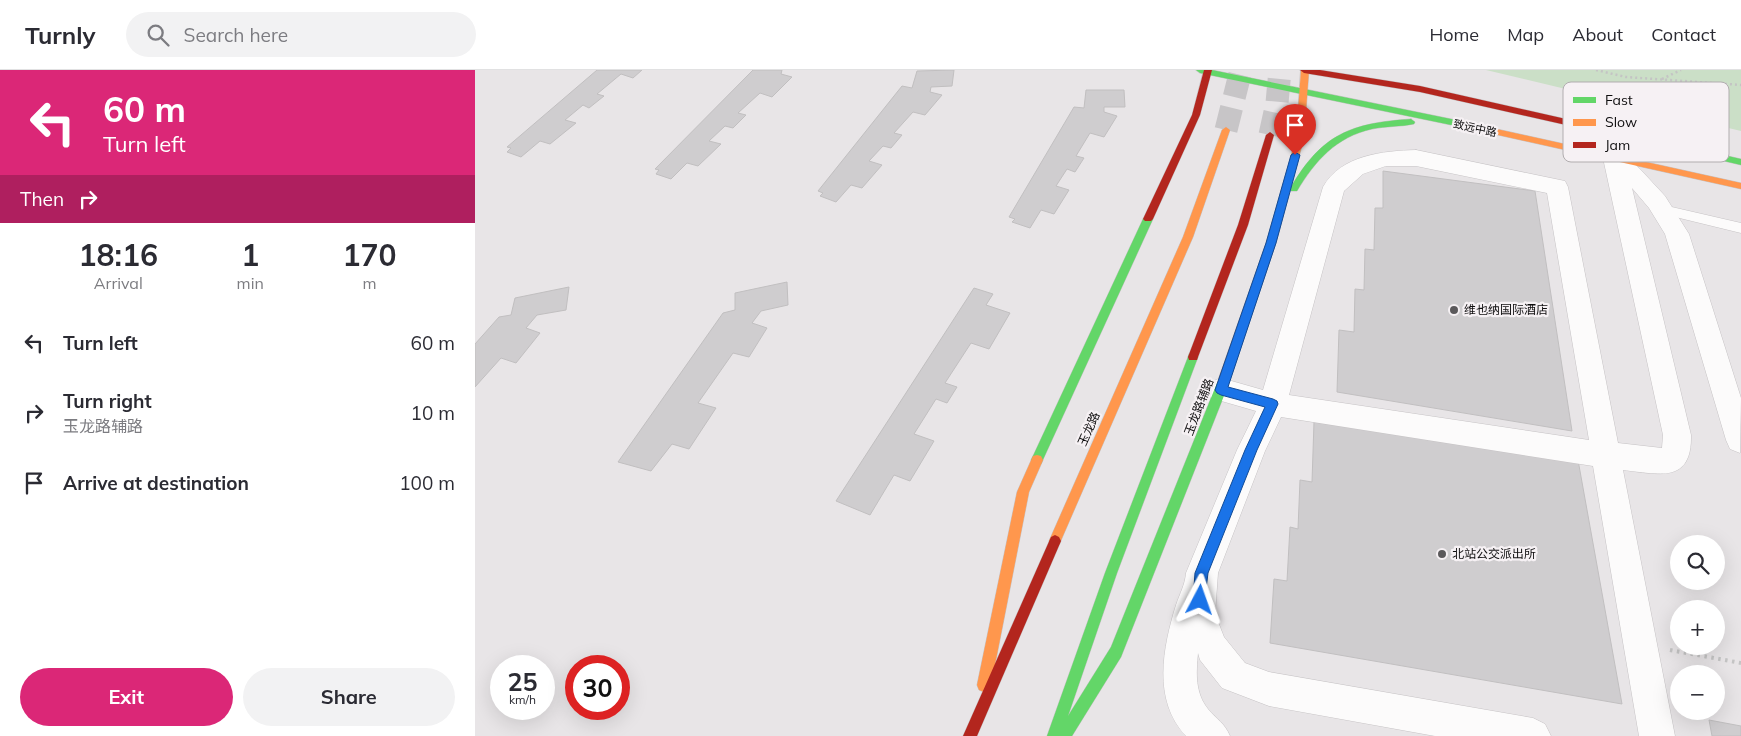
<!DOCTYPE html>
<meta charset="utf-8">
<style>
body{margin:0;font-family:Mulish,"Noto Sans SC",sans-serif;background:#f2f2f3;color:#2b2b33;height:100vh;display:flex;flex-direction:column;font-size:19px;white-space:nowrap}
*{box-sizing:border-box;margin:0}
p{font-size:16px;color:#7c7c81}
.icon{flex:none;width:28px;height:28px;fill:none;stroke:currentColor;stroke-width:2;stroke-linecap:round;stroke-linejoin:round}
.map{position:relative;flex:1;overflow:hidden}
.drawer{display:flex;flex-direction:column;background:#fff;width:475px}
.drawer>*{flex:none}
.top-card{background:#db2777;color:#fff;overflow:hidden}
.controls{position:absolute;left:1195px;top:465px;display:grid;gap:10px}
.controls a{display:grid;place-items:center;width:55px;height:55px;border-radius:50%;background:#fff;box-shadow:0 5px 20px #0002;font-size:25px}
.speed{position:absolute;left:15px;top:585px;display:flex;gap:10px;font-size:25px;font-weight:700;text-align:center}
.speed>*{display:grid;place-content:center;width:65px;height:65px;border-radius:50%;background:#fff;box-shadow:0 5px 20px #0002;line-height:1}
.speed small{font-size:12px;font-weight:400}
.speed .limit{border:8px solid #d22;background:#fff;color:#111}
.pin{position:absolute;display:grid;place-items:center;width:42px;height:42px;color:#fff;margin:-51px -21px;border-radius:50% 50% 50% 0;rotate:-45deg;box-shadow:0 0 5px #0007}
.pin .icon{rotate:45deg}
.me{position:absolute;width:55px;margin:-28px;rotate:4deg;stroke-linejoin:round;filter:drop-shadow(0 0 4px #0008)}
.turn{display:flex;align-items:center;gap:18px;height:105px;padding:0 20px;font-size:22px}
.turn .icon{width:65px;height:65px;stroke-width:2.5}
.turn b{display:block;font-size:35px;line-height:42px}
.then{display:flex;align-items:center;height:48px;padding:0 20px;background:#0003;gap:10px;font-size:19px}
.eta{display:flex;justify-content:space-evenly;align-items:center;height:85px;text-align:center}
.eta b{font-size:30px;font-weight:700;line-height:35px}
.cta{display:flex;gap:10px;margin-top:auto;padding:10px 20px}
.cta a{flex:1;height:58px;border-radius:30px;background:#db2777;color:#fff;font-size:20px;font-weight:700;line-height:58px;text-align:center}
.cta a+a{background:#f2f2f3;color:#2b2b33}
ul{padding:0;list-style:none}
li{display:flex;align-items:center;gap:15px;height:70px;padding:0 20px}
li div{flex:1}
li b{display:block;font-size:19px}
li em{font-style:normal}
header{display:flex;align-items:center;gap:30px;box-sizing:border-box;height:70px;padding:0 25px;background:#fff;border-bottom:1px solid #e1e1e2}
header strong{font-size:24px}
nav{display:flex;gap:28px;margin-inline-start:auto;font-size:18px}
.search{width:350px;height:45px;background:#f2f2f3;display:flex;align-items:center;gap:12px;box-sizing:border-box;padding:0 18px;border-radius:28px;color:#7c7c81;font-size:19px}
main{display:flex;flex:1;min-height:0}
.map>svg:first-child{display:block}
.green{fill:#cbdfc7}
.building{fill:#cfcdcf;stroke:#c1bfc0}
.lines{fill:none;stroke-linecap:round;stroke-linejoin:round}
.primary-tunnel{stroke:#c7c5c7;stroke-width:23;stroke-dasharray:23 11;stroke-linecap:butt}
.lane-casing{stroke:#c6c3c5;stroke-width:1}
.street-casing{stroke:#c6c3c5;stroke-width:1}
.fast-casing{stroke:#c6c3c5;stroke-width:1}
.slow-casing{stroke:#c6c3c5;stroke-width:1}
.jam-casing{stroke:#c6c3c5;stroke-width:1}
.path-far1{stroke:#c4c4c4;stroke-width:2.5;stroke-dasharray:2 3;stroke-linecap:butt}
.path{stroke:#c4c4c4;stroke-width:4;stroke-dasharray:2.5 4.5;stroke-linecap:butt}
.lane{fill:#fcfbfb;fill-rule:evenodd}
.street{fill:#fcfbfb;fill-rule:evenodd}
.fast{fill:#63d668;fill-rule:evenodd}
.slow{fill:#ff974d;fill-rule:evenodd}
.jam{fill:#b3261e;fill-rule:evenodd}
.route{fill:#1a73e8;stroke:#114b97}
.poi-dot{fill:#5b595b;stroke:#f6f1f4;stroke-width:2}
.labels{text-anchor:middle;stroke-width:4.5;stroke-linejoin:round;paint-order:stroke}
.far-street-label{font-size:11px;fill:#0f0e0f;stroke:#f6f1f4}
.poi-label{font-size:12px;fill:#0f0e0f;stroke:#f6f1f4;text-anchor:start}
.street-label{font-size:12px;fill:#0f0e0f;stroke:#f6f1f4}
.key{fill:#f6f1f4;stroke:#b1adaf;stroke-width:1}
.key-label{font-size:14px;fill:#0f0e0f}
</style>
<header>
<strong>Turnly</strong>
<div class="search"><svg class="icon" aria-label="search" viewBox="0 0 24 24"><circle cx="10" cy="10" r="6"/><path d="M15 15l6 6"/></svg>Search here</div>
<nav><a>Home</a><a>Map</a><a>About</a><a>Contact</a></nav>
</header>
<main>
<section class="drawer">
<div class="top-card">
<div class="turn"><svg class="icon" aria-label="left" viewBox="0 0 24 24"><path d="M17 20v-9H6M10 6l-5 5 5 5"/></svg><div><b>60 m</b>Turn left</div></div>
<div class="then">Then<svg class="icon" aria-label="right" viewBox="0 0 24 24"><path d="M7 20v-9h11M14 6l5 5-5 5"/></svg></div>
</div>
<div class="eta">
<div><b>18:16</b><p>Arrival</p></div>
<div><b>1</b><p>min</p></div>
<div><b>170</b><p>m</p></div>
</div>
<ul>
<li><svg class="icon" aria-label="left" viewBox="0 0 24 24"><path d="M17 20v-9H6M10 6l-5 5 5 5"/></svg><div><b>Turn left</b></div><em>60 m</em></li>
<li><svg class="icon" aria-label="right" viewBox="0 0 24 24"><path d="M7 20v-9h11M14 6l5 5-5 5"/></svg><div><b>Turn right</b><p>玉龙路辅路</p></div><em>10 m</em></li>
<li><svg class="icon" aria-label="arrive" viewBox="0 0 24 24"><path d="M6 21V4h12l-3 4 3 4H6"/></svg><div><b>Arrive at destination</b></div><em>100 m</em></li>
</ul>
<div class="cta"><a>Exit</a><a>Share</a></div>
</section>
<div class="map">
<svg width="1266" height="666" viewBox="0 0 1266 666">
<rect width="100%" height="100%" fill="#e8e5e7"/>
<!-- green -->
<path class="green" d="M1011 0H1266V61Z"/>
<!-- building -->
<path class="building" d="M122 0H167L158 8 146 4 122 24 129 26 114 38 108 35 90 50 101 53 75 74 65 71 46 87 32 82 36 78 32 77Z
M278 0H307L306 4 317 7 297 27 285 23 263 43 271 45 258 58 250 56 234 71 246 74 223 96 212 93 196 109 181 104 184 100 180 99Z
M479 0 477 16 456 17 455 22 467 25 450 45 438 42 419 63 427 65 416 78 408 76 394 91 407 95 387 118 376 115 361 132 345 126 348 123 343 121 427 16 437 18 442 1Z
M611 20H649L650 37H629V42L642 46 629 67 615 63 601 86 609 88 600 102 592 99 581 116 594 120 579 144 566 140 555 158 537 152 540 149 534 147 599 37 609 38Z
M908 101 1060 121 1097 361 862 322 864 260 879 262 880 219 889 220 890 179 899 180 900 138H908Z
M312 212 313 235 286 241 277 253 292 258 274 287 258 283 223 333 241 338 214 379 197 374 176 401 143 392 248 243 260 240V223Z
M94 217 91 240 62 245 51 258 65 263 41 293 26 288 0 317V274L24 247 36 245 40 228Z
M499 218 518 224 511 235 535 243 514 279 496 273 470 313 482 317 472 333 461 329 439 364 459 371 435 411 419 405 395 445 361 431Z
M839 352 1103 390 1147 634 795 573 799 509 812 511 815 457 823 459 825 410 837 412Z
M1234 650 1266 656V666H1237Z"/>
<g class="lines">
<!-- primary-tunnel -->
<path class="primary-tunnel" d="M751 60 766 0
M795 65 802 33 805 0"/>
<!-- lane casing -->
<g class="lane-casing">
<path id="lane" d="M1188 135 1266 153V163L1184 143 1182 140 1184 137Z"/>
</g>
<!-- street casing -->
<g class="street-casing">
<path id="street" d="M941 80 1090 111 1093 117 1143 373 1187 378 1188 365 1128 88 1131 83 1139 80 1147 83 1165 99 1190 126 1214 164 1266 328 1265 383 1255 379 1251 370 1190 164 1174 138 1157 118 1216 365C1217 414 1184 404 1148 400L1200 666H1164L1118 396 806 347 790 381 743 503 740 544 749 567 770 593 794 602 1058 648 1070 654 1076 666H960L794 636 747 618 725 590 723 583C721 603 720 623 733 639 742 650 749 652 755 666H711C677 630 688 577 701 535 705 523 710 515 711 503L762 380 781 341 736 328 732 320 736 312 746 308 788 320 848 117C866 85 908 81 941 80ZM911 96H941L1072 123 1114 370 814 325 869 121 888 104Z"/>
</g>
<!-- fast casing -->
<g class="fast-casing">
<path id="fast" d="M721 0H737L981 50 985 53 981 56 725 3Z
M936 49 940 52 939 54C925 57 911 56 897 59 861 67 840 91 822 121H816V117C847 64 876 53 936 49Z
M1153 63 1266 89V95L1150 68 1149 66Z
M673 146 678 149 566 394 562 395 558 394 556 390 558 386 668 149Z
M718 282 722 284 723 287 642 503 593 646 636 577 742 313 744 310H752L754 313 646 587 597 666H572L630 503 713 287 714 284Z"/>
</g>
<!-- slow casing -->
<g class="slow-casing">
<path id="slow" d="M826 0H834L829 68 801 173 754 313 752 316H744L742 313 791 173 821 68Z
M981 50 1266 113V119L978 55 977 53Z
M751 57 755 60 718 167 584 475 580 477 576 475 574 471 708 167 747 60Z
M562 385 566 386 568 390 554 422 516 615 514 620 509 622 504 620 502 615 542 422 558 386Z"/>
</g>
<!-- jam casing -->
<g class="jam-casing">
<path id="jam" d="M729 0H737L725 45 678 149 676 151H670L668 149 717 45Z
M825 0H845L945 16 1153 63 1157 66 1153 69 945 22 829 3Z
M795 62 799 65 773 155 723 287 722 290H714L713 287 763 155 791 65Z
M580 465 584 467 586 471 502 666H488L576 467Z"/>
</g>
<!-- path-far1 -->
<path class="path-far1" d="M1121 0 1151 7 1266 15
M1187 9 1206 0"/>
<!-- path -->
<path class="path" d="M1195 580 1266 593"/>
<!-- lane -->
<use href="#lane" class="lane"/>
<!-- street -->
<use href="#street" class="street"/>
<!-- fast -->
<use href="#fast" class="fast"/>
<!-- slow -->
<use href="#slow" class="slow"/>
<!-- jam -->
<use href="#jam" class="jam"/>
</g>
<!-- route -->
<path class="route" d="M820 82 825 85 801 173 753 317 798 329 802 331 803 334 782 380 733 503 729 535 725 537 720 535 718 530 720 503 770 380 790 337 746 325 742 323 740 320 791 173 816 85Z"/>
<!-- markers -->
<g class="poi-dot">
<circle cx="979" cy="240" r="5"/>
<circle cx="967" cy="484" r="5"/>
</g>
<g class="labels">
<!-- far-street labels -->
<g class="far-street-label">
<text transform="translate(1000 58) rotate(12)" y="4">致远中路</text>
</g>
<!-- poi labels -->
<g class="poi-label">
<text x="989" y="244">维也纳国际酒店</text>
<text x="977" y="488">北站公交派出所</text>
</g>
<!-- street labels -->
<g class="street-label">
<text transform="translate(724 337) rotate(-69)" y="4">玉龙路辅路</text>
<text transform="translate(614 359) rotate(-66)" y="4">玉龙路</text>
</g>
</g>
<!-- legend -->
<rect x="1088" y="12" width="166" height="80" rx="8" class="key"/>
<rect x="1098" y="27" width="23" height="6" fill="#63d668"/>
<rect x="1098" y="49" width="23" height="7" fill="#ff974d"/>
<rect x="1098" y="72" width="23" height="6" fill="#b3261e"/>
<g class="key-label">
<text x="1130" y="35">Fast</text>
<text x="1130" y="57">Slow</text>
<text x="1130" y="80">Jam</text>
</g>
</svg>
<div class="controls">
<a><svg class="icon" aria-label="search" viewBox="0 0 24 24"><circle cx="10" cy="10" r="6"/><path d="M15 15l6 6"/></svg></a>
<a>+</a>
<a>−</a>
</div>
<div class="speed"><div>25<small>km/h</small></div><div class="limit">30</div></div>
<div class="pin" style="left:820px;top:85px;background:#d93025"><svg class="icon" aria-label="arrive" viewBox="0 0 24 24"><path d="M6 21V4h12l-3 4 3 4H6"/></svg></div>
<svg class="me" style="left:725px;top:530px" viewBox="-20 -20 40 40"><path d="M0-17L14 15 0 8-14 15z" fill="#1a73e8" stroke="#fff" stroke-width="4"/></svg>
</div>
</main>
